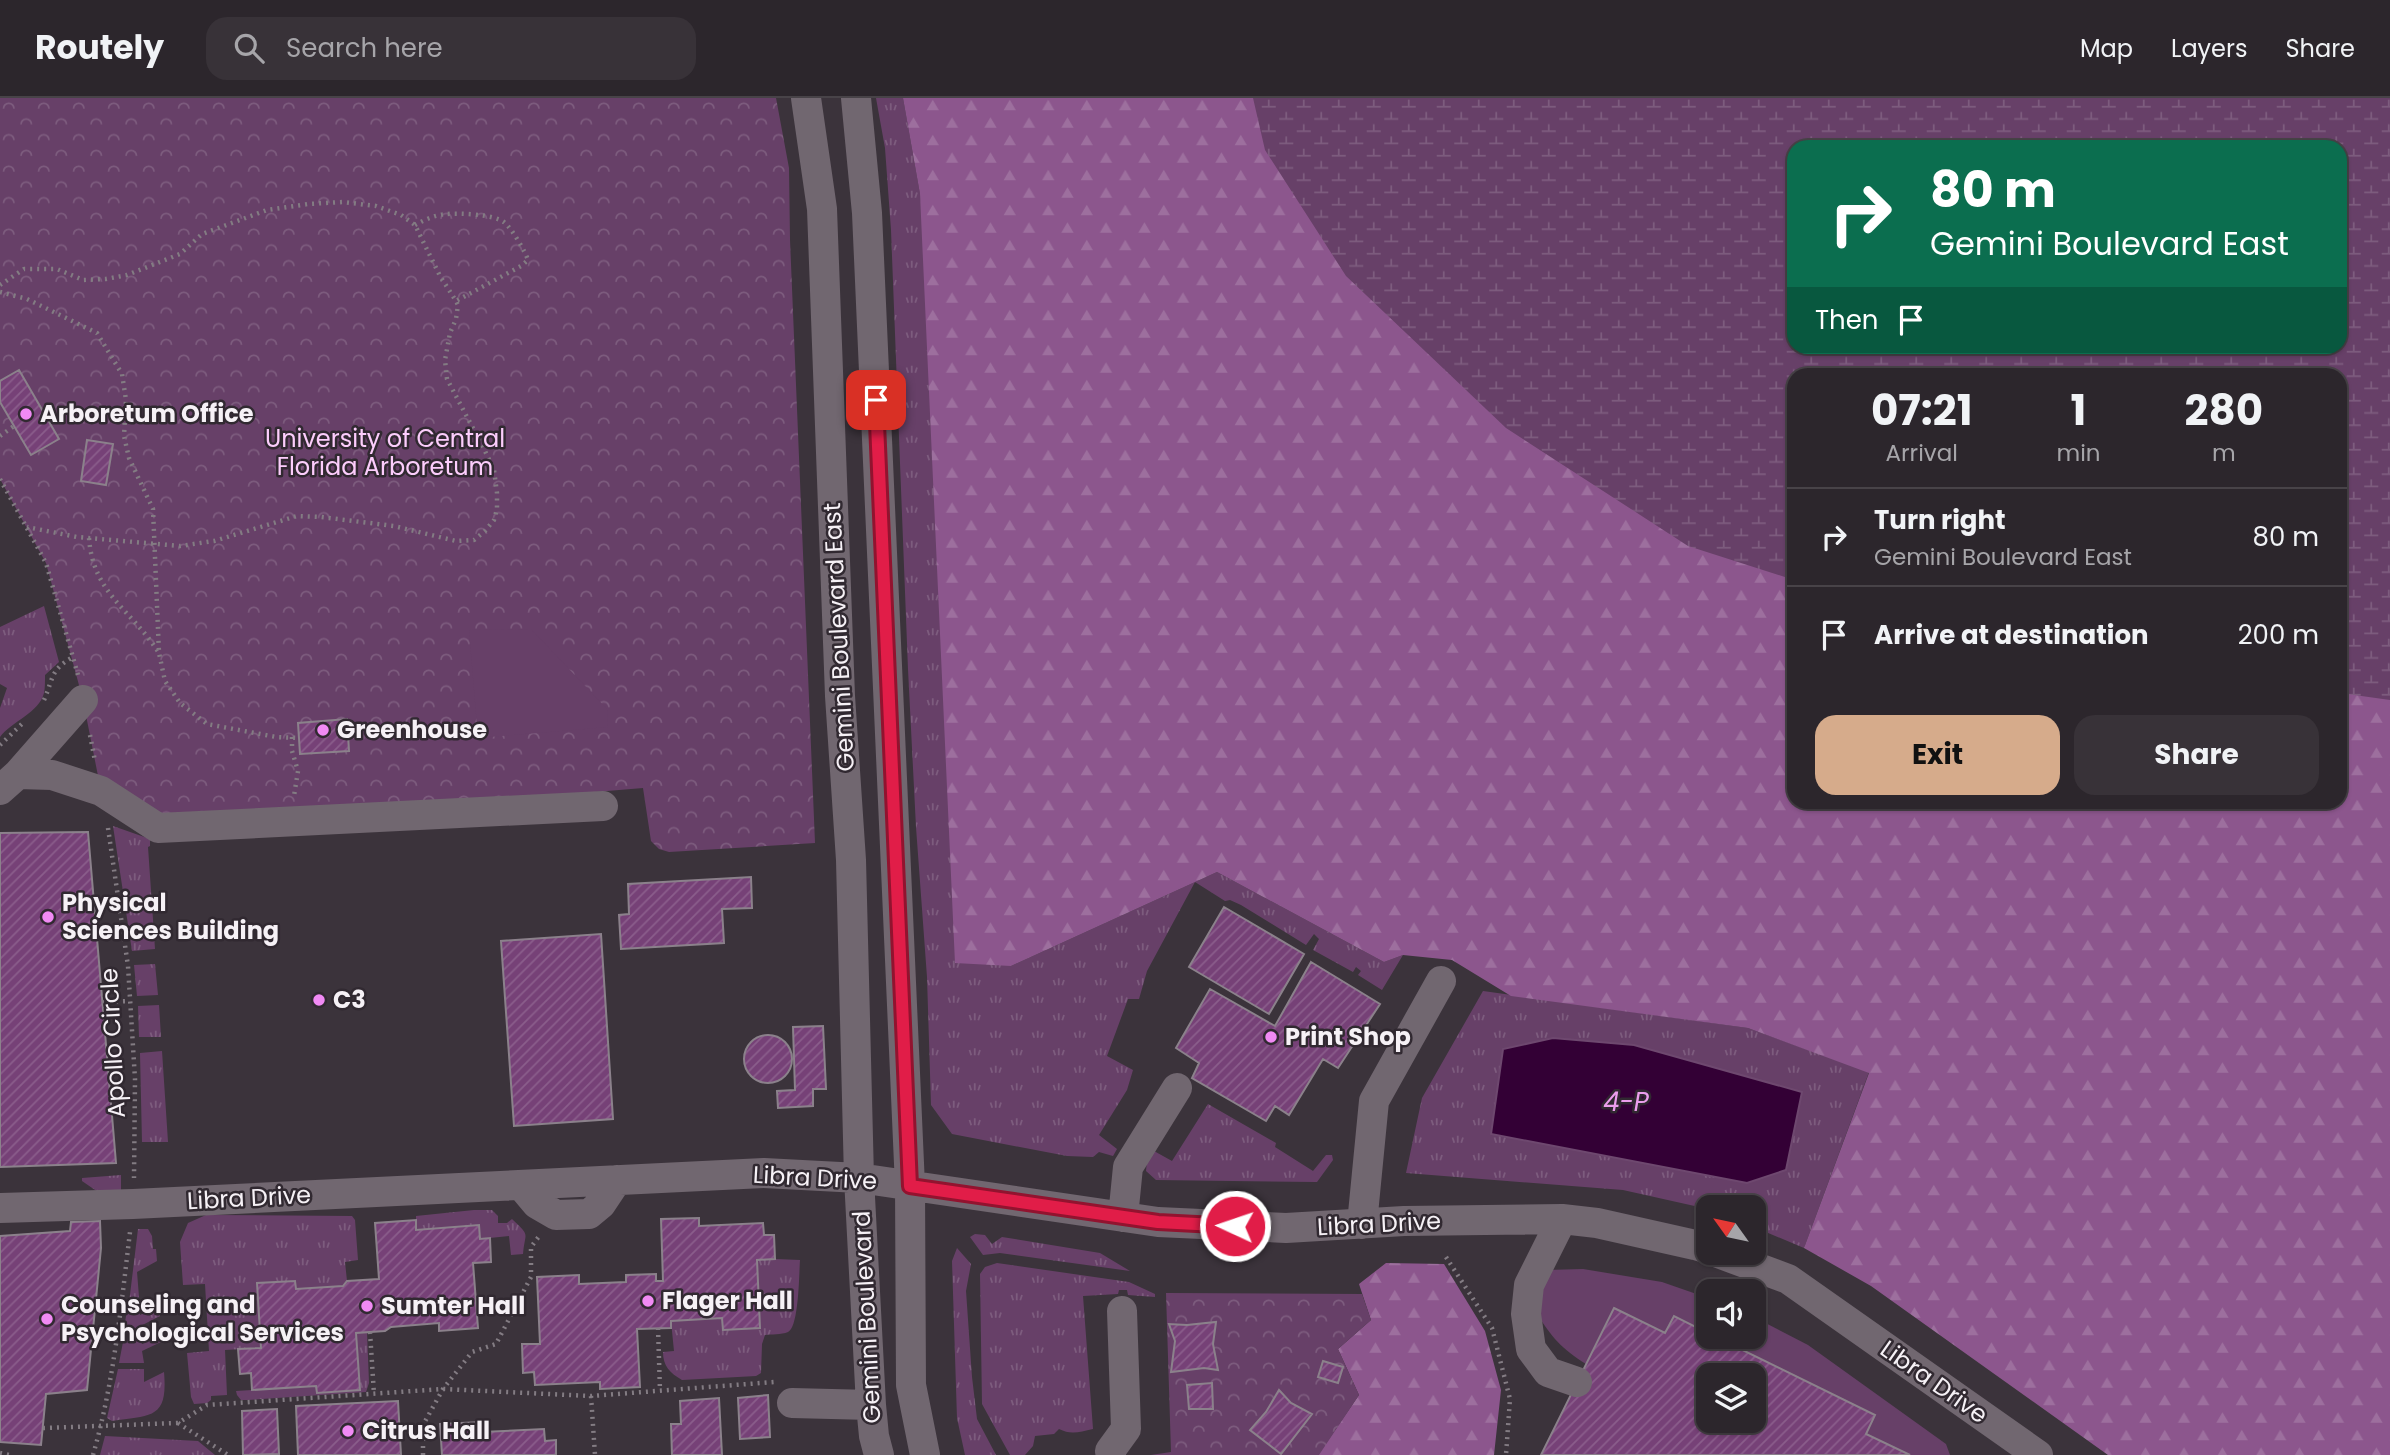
<!DOCTYPE html>
<style>
body{margin:0;font-family:Poppins,sans-serif;background:#383238;color:#f1f3f6;height:100vh;display:flex;flex-direction:column;font-size:26px;white-space:nowrap}
*{box-sizing:border-box;margin:0}
p{font-size:23px;color:#a6a5a9}
.icon{flex:none;width:38px;height:38px;fill:none;stroke:currentColor;stroke-width:2;stroke-linecap:round;stroke-linejoin:round}
.map{position:relative;flex:1;overflow:hidden}
.details{position:absolute;left:1787px;top:270px;width:560px;height:441px;display:flex;flex-direction:column;background:#2c262c;border-radius:21px;box-shadow:0 2px 5px #0004,0 0 0 2px #484348}
.details>*{flex:none}
.guide{position:absolute;left:1787px;top:42px;width:560px;height:214px;border-radius:21px;box-shadow:0 2px 5px #0004,0 0 0 2px #484348;background:#0b6e4f;color:#fff;overflow:hidden}
.needle{width:46px;rotate:303deg}
.buttons{position:absolute;left:1696px;top:1097px;display:grid;gap:14px}
.buttons a{display:grid;place-items:center;width:70px;height:70px;border-radius:14px;background:#2c262c;box-shadow:0 2px 5px #0004,0 0 0 2px #484348;font-size:35px}
.pin{position:absolute;display:grid;place-items:center;width:60px;height:60px;color:#fff;margin:-30px;border-radius:14px;box-shadow:0 4px 10px #0006}
.me{position:absolute;width:77px;margin:-38px;rotate:273deg;stroke-linejoin:round;filter:drop-shadow(0 0 5px #0008)}
.turn{display:flex;align-items:center;gap:24px;height:147px;padding:0 28px;font-size:32px}
.turn .icon{width:91px;height:91px;stroke-width:2.5}
.turn b{display:block;font-size:49px;line-height:60px}
.then{display:flex;align-items:center;height:66px;padding:0 28px;background:#0003;gap:14px;font-size:26px}
.eta{display:flex;justify-content:space-evenly;align-items:center;height:119px;text-align:center}
.eta b{font-size:42px;font-weight:700;line-height:49px}
.cta{display:flex;gap:14px;margin-top:auto;padding:14px 28px}
.cta a{flex:1;height:80px;border-radius:21px;background:#d6ab8b;color:#111;font-size:28px;font-weight:700;line-height:80px;text-align:center}
.cta a+a{background:#383238;color:#f1f3f6}
ul{padding:0;list-style:none}
li{display:flex;align-items:center;gap:21px;height:98px;padding:0 28px;border-top:2px solid #484348}
li div{flex:1}
li b{display:block;font-size:26px}
li em{font-style:normal}
header{display:flex;align-items:center;gap:42px;box-sizing:border-box;height:98px;padding:0 35px;background:#2c262c;border-bottom:2px solid #484348}
header strong{font-size:33px}
nav{display:flex;gap:38px;margin-inline-start:auto;font-size:24px}
.search{width:490px;height:63px;background:#383238;display:flex;align-items:center;gap:18px;box-sizing:border-box;padding:0 24px;border-radius:21px;color:#a6a5a9;font-size:26px}
.map>svg:first-child{display:block}
.grass{fill:url(#grass-tufts)}
.forest{fill:url(#forest-firs);fill-rule:evenodd}
.wetland{fill:url(#wetland-marsh);fill-rule:evenodd}
.park{fill:url(#park-crowns)}
.garden{fill:#674068}
.water{fill:#330035;stroke:#6e486f;stroke-width:2}
.building{fill:url(#building-hatch);stroke:#8b818b;stroke-width:2;fill-rule:evenodd}
.lines{fill:none;stroke-linecap:round;stroke-linejoin:round}
.path{stroke:#837c83;stroke-width:4.5;stroke-dasharray:2 5;stroke-linecap:butt}
.minor{stroke:#716770;stroke-width:30}
.route-casing{stroke:#92132f;stroke-width:18}
.route{stroke:#e11d48;stroke-width:12}
.poi-dot{fill:#f18af4;stroke:#312931;stroke-width:2.5}
.labels{text-anchor:middle;stroke-width:5;stroke-linejoin:round;paint-order:stroke}
.poi-label{font-size:24px;font-weight:bold;fill:#f6f1f6;stroke:#312931;text-anchor:start}
.park-label{font-size:24px;fill:#fccdfc;stroke:#312931}
.street-label{font-size:24px;fill:#f6f1f6;stroke:#312931}
.water-label{font-size:26px;font-style:italic;fill:#ec9eed;stroke:#312931}
</style>
<header>
<strong>Routely</strong>
<div class="search"><svg class="icon" aria-label="search" viewBox="0 0 24 24"><circle cx="10" cy="10" r="6"/><path d="M15 15l6 6"/></svg>Search here</div>
<nav><a>Map</a><a>Layers</a><a>Share</a></nav>
</header>
<div class="map">
<svg width="2390" height="1357" viewBox="0 0 2390 1357">
<defs>
<pattern id="grass-tufts" width="24" height="20" patternUnits="userSpaceOnUse" patternTransform="scale(1.75)"><rect width="24" height="20" fill="#674068"/><path d="M3 7l-1-3M5 7V3M7 7l1-3M15 17l-1-3M17 17v-4M19 17l1-3" fill="none" stroke="#7d5c7e"/></pattern>
<pattern id="forest-firs" width="22" height="20" patternUnits="userSpaceOnUse" patternTransform="scale(1.75)"><rect width="22" height="20" fill="#8c568d"/><path d="M5 1l3.5 6h-7zM16 11l3.5 6h-7z" fill="#9d6f9e"/></pattern>
<pattern id="wetland-marsh" width="20" height="14" patternUnits="userSpaceOnUse" patternTransform="scale(1.75)"><rect width="20" height="14" fill="#674068"/><path d="M1 5h8M5 5V1M11 12h8M15 12V8" fill="none" stroke="#7d5c7e"/></pattern>
<pattern id="park-crowns" width="20" height="18" patternUnits="userSpaceOnUse" patternTransform="scale(1.75)"><rect width="20" height="18" fill="#674068"/><path d="M2 6a3 3 0 1 1 6 0M12 15a3 3 0 1 1 6 0" fill="none" stroke="#7d5c7e"/></pattern>
<pattern id="building-hatch" width="6" height="6" patternUnits="userSpaceOnUse" patternTransform="scale(1.75)"><rect width="6" height="6" fill="#764177"/><path d="M-1 1l2-2M0 6l6-6M5 7l2-2" fill="none" stroke="#8a5d8b"/></pattern>
</defs>
<rect width="100%" height="100%" fill="#3b333b"/>
<!-- grass -->
<path class="grass" d="M876 0H903L920 96 1011 868 1217 774 1384 864 1403 857 1382 892 1358 877 1361 873 1356 869 1353 874 1313 852 1319 841 1314 836 1306 847 1241 807 1230 802 1225 803 1195 784 1147 873 1139 901H1128L1107 958 1133 972 1127 992 1099 1037 1117 1051 1113 1058 1099 1054 1093 1059 1067 1058 952 1036 931 1007 927 879 916 729 908 571 891 132 885 50Z
M44 508 59 564 45 577C45 583 45 590 44 595 39 615 12 623 0 639V610L7 590 0 586V529Z
M113 728 150 741V748L148 749 155 851 132 853Z
M155 866 158 897 137 898 134 867Z
M1483 893 1748 930 1869 974 1804 1150 1754 1129V1110L1708 1111 1623 1092 1406 1075 1422 1000Z
M159 907 161 939H139L138 908Z
M162 953 168 1044H142L140 955Z
M1208 1006 1276 1045 1275 1049 1313 1073 1326 1057H1332L1333 1062 1317 1084 1156 1082 1146 1073 1147 1063 1154 1053 1172 1063Z
M121 1077V1092L98 1094 82 1083V1080Z
M474 1112H492L498 1118V1125H507L512 1121C531 1139 525 1133 523 1156L511 1157 509 1138 480 1141 479 1127 416 1132V1118Z
M206 1117 352 1118 355 1122 358 1162 345 1164 347 1183 343 1188 296 1191 295 1183 257 1185 261 1250 225 1252 227 1297 211 1298V1302L207 1305 194 1306 191 1299 187 1255 209 1253 205 1186 183 1187 180 1144 188 1125Z
M138 1131H148L152 1138 153 1151H156L157 1163 137 1174 139 1199 129 1205Z
M975 1136 985 1137 992 1146 1002 1139 1100 1155 1130 1173 1000 1155 983 1157 970 1139Z
M957 1150 971 1166 966 1193 972 1279 977 1321 996 1357H965L957 1320 952 1163Z
M775 1161 800 1162C799 1175 799 1229 788 1234 781 1237 771 1236 765 1237L762 1246 761 1275 756 1278 682 1282C670 1275 663 1268 663 1254L674 1253 671 1223 722 1220 723 1232 759 1230 757 1162Z
M997 1165 1129 1184 1155 1196V1199L1128 1197 1127 1192H1119L1118 1196 1083 1198 1093 1331C1079 1334 1071 1337 1059 1331L1054 1336 1035 1338 1033 1348 1025 1357H1010L982 1306 980 1176 985 1169Z
M139 1205 140 1217 160 1207V1218L123 1237 127 1212Z
M367 1234 369 1285 366 1294 247 1302H241L237 1297 236 1293 316 1288 317 1295 359 1292 356 1235Z
M141 1235 142 1246 161 1237V1244L142 1253 144 1265H119L123 1244Z
M118 1271H144V1284L164 1274C168 1321 152 1317 112 1323L107 1320Z
M105 1338 198 1343 215 1357H100Z"/>
<!-- forest -->
<path class="forest" d="M903 0H2390V1357H2108L1871 1188 1804 1150 1869 975 1748 930 1511 898 1452 862 1403 857 1384 864 1217 774 1011 868 955 865 920 96ZM1794 49H2340V248H1794ZM1794 276H2340V704H1794Z
M1386 1165 1444 1166 1485 1233 1501 1292 1494 1357H1318L1359 1297 1338 1251 1371 1222 1359 1186Z"/>
<!-- wetland -->
<path class="wetland" d="M1253 0H2390V602L2340 595V276H1794V482L1688 448 1506 330 1346 178 1265 52ZM1794 49H2340V248H1794Z"/>
<!-- park -->
<path class="park" d="M0 0H776L789 70 790 142 815 745 669 754 659 751 651 743 643 690 158 730 101 693 83 602 46 465 0 381Z
M1166 1195 1362 1196 1371 1222 1338 1251 1359 1297 1319 1357H1151L1171 1354Z"/>
<!-- garden -->
<path class="garden" d="M531 531 607 611 608 629 478 640 469 532Z
M1583 1171 1662 1184 1708 1200V1235H1665L1614 1210 1586 1266C1562 1251 1551 1239 1536 1214L1546 1172Z
M1754 1219 1808 1247 1946 1346 1950 1357H1910L1866 1336 1875 1317 1716 1239H1754Z"/>
<!-- water -->
<path class="water" d="M1553 940 1634 947 1802 994 1786 1072 1747 1085 1491 1036 1503 951Z"/>
<!-- building -->
<path class="building" d="M19 272 59 341 31 357 0 304V283Z
M87 342 113 346 106 387 81 383Z
M347 621 349 653 300 656 298 625Z
M88 734 116 1065 0 1069V735Z
M751 779 752 810 722 811 724 845 621 851 619 817 629 816 628 786Z
M1224 809 1304 856 1269 916 1189 869Z
M601 836 613 1021 514 1028 501 843Z
M1311 864 1380 906 1338 970 1323 961 1289 1017 1275 1008 1266 1023 1192 980 1199 965 1176 950 1210 891 1275 928Z
M823 928 826 991H813V1008L778 1010 777 993 795 992 793 929Z
M744 961a24 24 0 1 1 48 0a24 24 0 1 1-48 0Z
M699 1120V1128L763 1125 764 1137H774L775 1161 757 1162 760 1230 723 1232 722 1220 671 1223V1230L637 1231 640 1289 600 1291V1284L535 1287 534 1274 523 1275 522 1246H540L537 1179 579 1177V1186L626 1184V1177L656 1176V1183H663L661 1121Z
M416 1122V1132L479 1127 480 1141 490 1140 491 1164 473 1165 478 1230 439 1233V1225L391 1229 385 1233 356 1235 360 1292 317 1295 316 1288 252 1292 251 1275 240 1276 238 1251 261 1250 257 1185 295 1183 296 1191 343 1188 347 1183 379 1181 375 1125Z
M100 1123 101 1150 87 1292 46 1296 41 1347 0 1344V1138L70 1133 71 1124Z
M1614 1210 1665 1235 1674 1218 1708 1235V1239H1716L1875 1317 1866 1336 1910 1357H1541ZM1708 1278H1754V1323H1708Z
M1216 1224 1213 1246 1218 1272 1204 1270 1171 1274 1175 1243 1169 1226 1187 1227Z
M1323 1263 1343 1269 1338 1285 1318 1279Z
M1212 1285 1213 1311H1189L1187 1287Z
M1279 1292 1291 1305 1312 1316 1281 1356 1250 1332 1266 1314Z
M768 1297 770 1339 740 1341 738 1300Z
M719 1300 722 1357H672L671 1326H681L680 1303Z
M398 1303 401 1357H298L296 1308Z
M277 1311 279 1356 243 1357 242 1313Z
M481 1324 482 1334 544 1331 545 1343 556 1342V1357H442L440 1326Z"/>
<g class="lines">
<!-- path -->
<path class="path" d="M415 127C424 122 435 117 446 116 459 115 495 116 505 125 512 131 525 153 528 162L521 168 456 203
M0 187 24 171H57L83 182 106 181 127 177 180 156 202 136 267 112 308 106 343 104 376 108 401 117 415 127 440 178 456 203 458 207 456 221 450 235 445 262 447 281 485 353 494 372 497 395V411L494 422 485 433 474 442 456 443 394 428 321 419 297 418 214 443 180 448 77 439 27 429
M0 194 27 201 97 235 122 276 126 302 124 338 129 360 153 411 159 555 165 583 180 605 207 626 276 639 299 640
M0 338 14 328
M0 381 46 465 78 577
M89 440C93 496 131 511 159 555
M44 602C54 579 50 572 73 559
M90 637 95 663
M292 639V653L298 673 294 698
M0 647 25 623
M108 730 128 868 135 981 134 1080
M102 904 130 903
M1446 1159 1492 1230 1510 1301 1506 1357
M658 1230 660 1293
M370 1234 374 1296
M591 1298 595 1357
M178 1325 228 1357
M43 1330 178 1325 207 1307 443 1291 591 1298 774 1284
M0 1355 9 1357
M93 1357C114 1284 121 1208 130 1134
M423 1357V1327L443 1291 472 1254 496 1246 531 1179V1149L540 1137"/>
<!-- minor -->
<path class="minor" d="M806 0 822 111 840 598 851 762 859 1080 871 1307 874 1338 879 1357
M856 0 867 115 910 1088 911 1287 925 1357
M18 676 83 602
M0 692 18 676 52 677 101 693 158 730 603 708
M521 1087 537 1106 556 1117 589 1116 601 1106 617 1082
M0 1110 133 1106 764 1075 859 1080 1158 1124 1286 1130 1404 1123 1562 1121 1597 1125 1695 1147 1708 1151
M1123 1119 1128 1069 1177 990
M1562 1121 1529 1187 1526 1216 1531 1251 1548 1274 1577 1284
M1362 1126 1374 1003 1441 883
M1718 1155 1788 1181 2038 1357
M792 1305 871 1307
M1111 1357 1110 1353 1126 1331 1122 1213"/>
</g>
<g class="lines">
<!-- route casing -->
<g class="route-casing">
<path id="route" d="M876 302 910 1088 1158 1124 1235 1128"/>
</g>
<!-- route -->
<use href="#route" class="route"/>
</g>
<!-- markers -->
<g class="poi-dot">
<circle cx="26" cy="316" r="7"/>
<circle cx="323" cy="632" r="7"/>
<circle cx="48" cy="819" r="7"/>
<circle cx="319" cy="902" r="7"/>
<circle cx="1271" cy="939" r="7"/>
<circle cx="648" cy="1203" r="7"/>
<circle cx="367" cy="1208" r="7"/>
<circle cx="47" cy="1221" r="7"/>
<circle cx="348" cy="1333" r="7"/>
</g>
<g class="labels">
<!-- poi labels -->
<g class="poi-label">
<text x="40" y="324">Arboretum Office</text>
<text x="337" y="640">Greenhouse</text>
<text x="62" y="813">Physical<tspan x="62" dy="28">Sciences Building</tspan></text>
<text x="333" y="910">C3</text>
<text x="1285" y="947">Print Shop</text>
<text x="662" y="1211">Flager Hall</text>
<text x="61" y="1215">Counseling and<tspan x="61" dy="28">Psychological Services</tspan></text>
<text x="381" y="1216">Sumter Hall</text>
<text x="362" y="1341">Citrus Hall</text>
</g>
<!-- park labels -->
<g class="park-label">
<text x="385" y="349">University of Central<tspan x="385" dy="28">Florida Arboretum</tspan></text>
</g>
<!-- street labels -->
<g class="street-label">
<text transform="translate(839 539) rotate(-93)" y="8">Gemini Boulevard East</text>
<text transform="translate(113 945) rotate(-93)" y="8">Apollo Circle</text>
<text transform="translate(815 1080) rotate(3)" y="8">Libra Drive</text>
<text transform="translate(249 1100) rotate(-3)" y="8">Libra Drive</text>
<text transform="translate(1379 1126) rotate(-3)" y="8">Libra Drive</text>
<text transform="translate(867 1219) rotate(-93)" y="8">Gemini Boulevard</text>
<text transform="translate(1934 1284) rotate(35)" y="8">Libra Drive</text>
</g>
<!-- water labels -->
<g class="water-label">
<text x="1626" y="1013">4-P</text>
</g>
</g>
</svg>
<div class="buttons">
<a><svg class="needle" viewBox="-14 -14 28 28"><path d="M0-13l5 13h-10z" fill="#e53935"/><path d="M0 13l5-13h-10z" fill="#a6a5a9"/></svg></a>
<a><svg class="icon" aria-label="sound" viewBox="0 0 24 24"><path d="M4 9h4l5-4v14l-5-4H4zM17 9q2 3 0 6"/></svg></a>
<a><svg class="icon" aria-label="layers" viewBox="0 0 24 24"><path d="M12 4l9 5-9 5-9-5zM3 14l9 5 9-5"/></svg></a>
</div>
<div class="pin" style="left:876px;top:302px;background:#d93025"><svg class="icon" aria-label="arrive" viewBox="0 0 24 24"><path d="M6 21V4h12l-3 4 3 4H6"/></svg></div>
<svg class="me" style="left:1235px;top:1128px" viewBox="-20 -20 40 40"><circle r="17" fill="#e11d48" stroke="#fff" stroke-width="3"/><path d="M0-11L8 9 0 5-8 9z" fill="#fff"/></svg>
<div class="guide">
<div class="turn"><svg class="icon" aria-label="right" viewBox="0 0 24 24"><path d="M7 20v-9h11M14 6l5 5-5 5"/></svg><div><b>80 m</b>Gemini Boulevard East</div></div>
<div class="then">Then<svg class="icon" aria-label="arrive" viewBox="0 0 24 24"><path d="M6 21V4h12l-3 4 3 4H6"/></svg></div>
</div>
<section class="details">
<div class="eta">
<div><b>07:21</b><p>Arrival</p></div>
<div><b>1</b><p>min</p></div>
<div><b>280</b><p>m</p></div>
</div>
<ul>
<li><svg class="icon" aria-label="right" viewBox="0 0 24 24"><path d="M7 20v-9h11M14 6l5 5-5 5"/></svg><div><b>Turn right</b><p>Gemini Boulevard East</p></div><em>80 m</em></li>
<li><svg class="icon" aria-label="arrive" viewBox="0 0 24 24"><path d="M6 21V4h12l-3 4 3 4H6"/></svg><div><b>Arrive at destination</b></div><em>200 m</em></li>
</ul>
<div class="cta"><a>Exit</a><a>Share</a></div>
</section>
</div>
